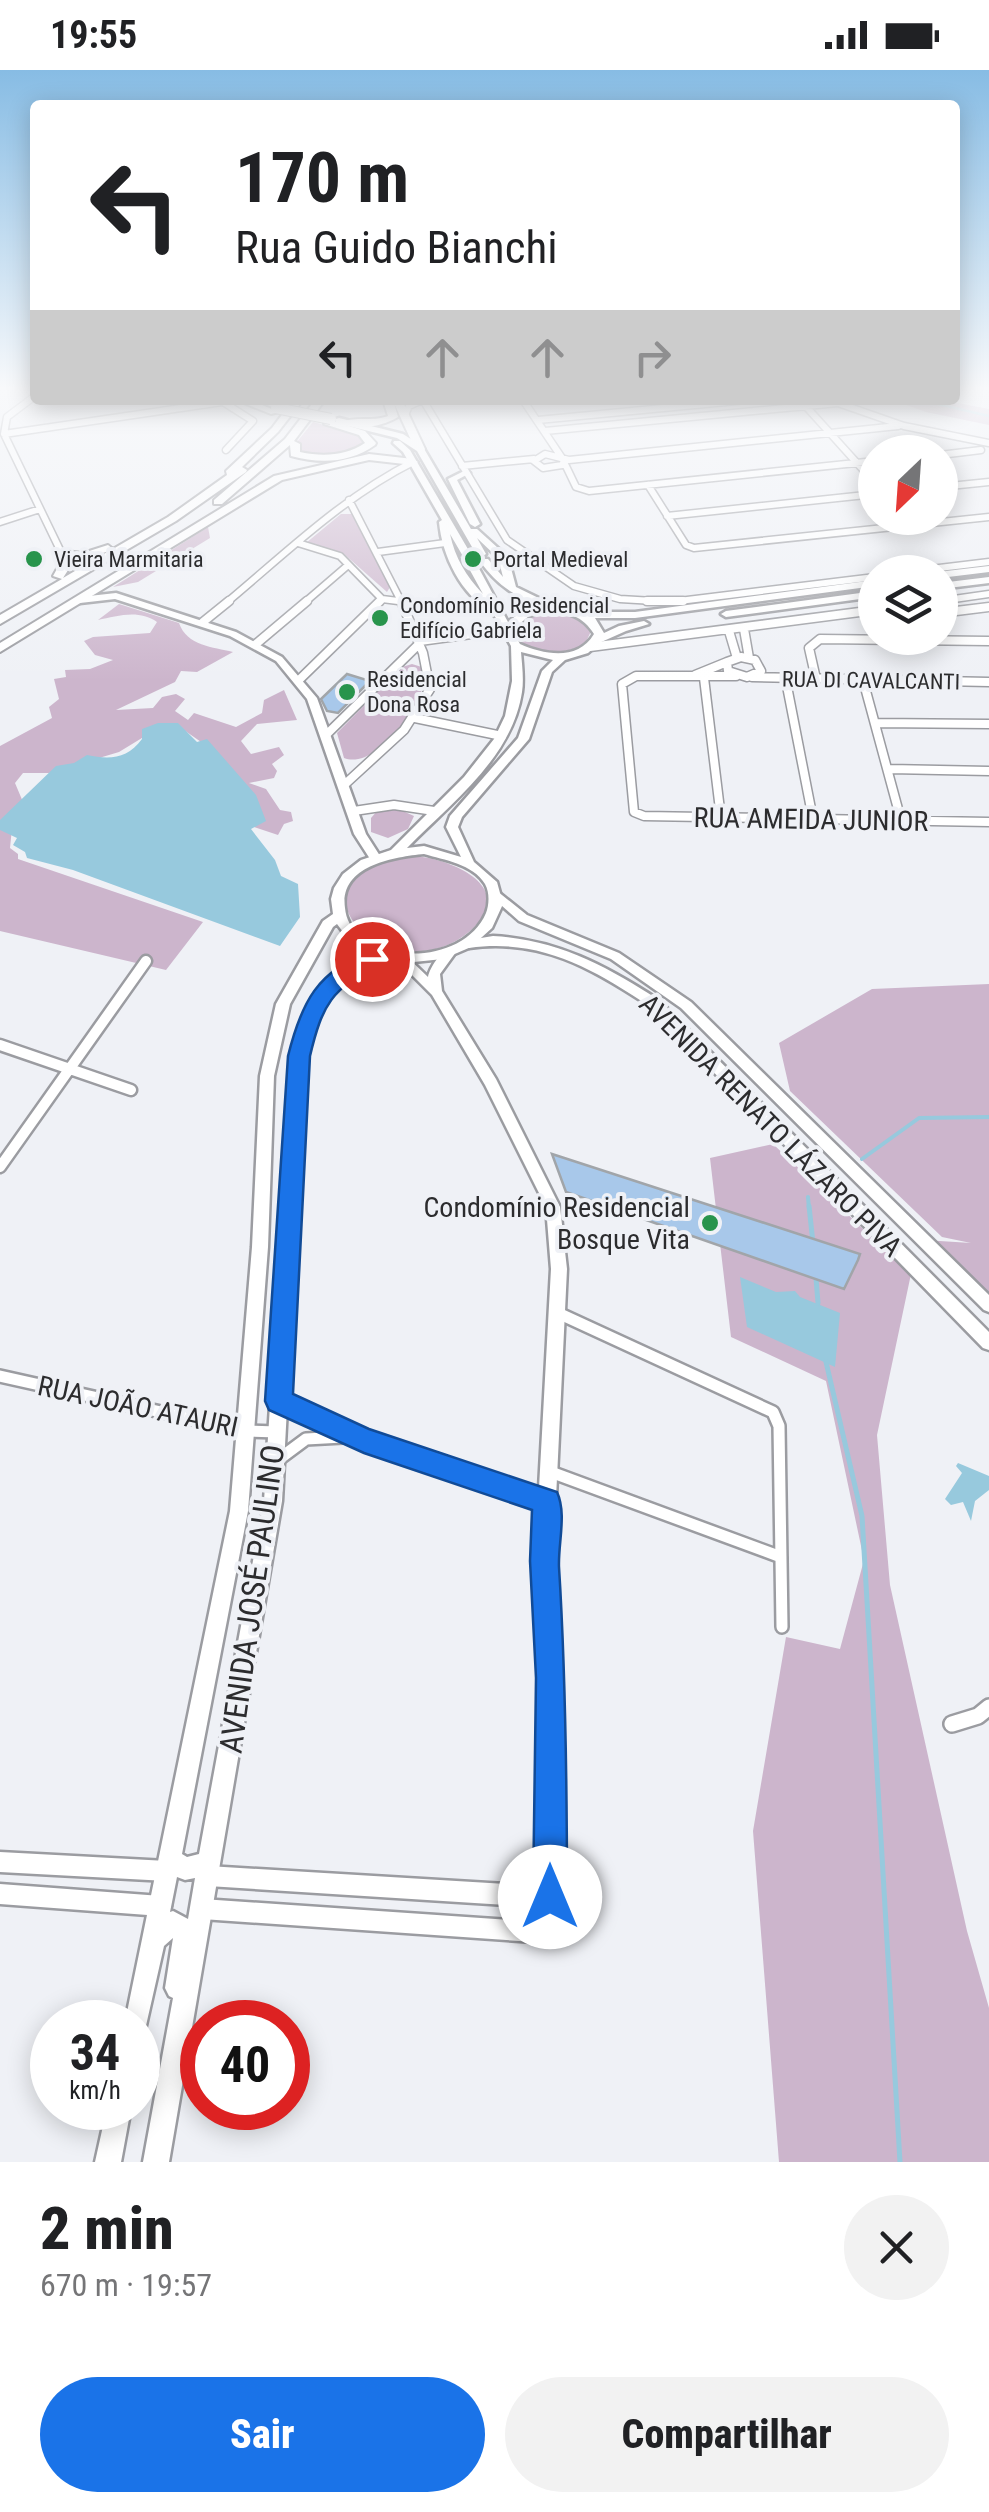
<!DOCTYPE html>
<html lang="pt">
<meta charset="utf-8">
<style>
body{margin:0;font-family:"Roboto Condensed",sans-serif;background:#f2f2f2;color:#202124;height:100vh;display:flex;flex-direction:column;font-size:38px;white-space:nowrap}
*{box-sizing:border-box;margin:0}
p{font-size:32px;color:#757577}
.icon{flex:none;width:55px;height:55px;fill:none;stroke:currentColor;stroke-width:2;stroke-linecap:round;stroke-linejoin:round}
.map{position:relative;height:2092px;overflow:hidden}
.drawer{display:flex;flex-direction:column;background:#fff;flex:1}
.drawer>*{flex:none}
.hud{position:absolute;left:30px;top:30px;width:930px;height:305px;border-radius:10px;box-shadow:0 5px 25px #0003;background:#fff;color:#202124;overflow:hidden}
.needle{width:65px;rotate:205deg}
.buttons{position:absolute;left:858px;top:365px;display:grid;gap:20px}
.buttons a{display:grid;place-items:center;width:100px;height:100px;border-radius:50%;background:#fff;box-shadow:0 5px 25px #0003;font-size:50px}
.speed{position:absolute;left:30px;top:1930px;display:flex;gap:20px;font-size:50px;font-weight:700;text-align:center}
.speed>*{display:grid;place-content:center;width:130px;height:130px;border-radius:50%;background:#fff;box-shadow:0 5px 25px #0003;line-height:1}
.speed small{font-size:25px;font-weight:400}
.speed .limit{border:15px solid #d22;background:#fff;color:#111}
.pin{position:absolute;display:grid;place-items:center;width:85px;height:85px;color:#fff;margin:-42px;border:5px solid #fff;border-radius:50%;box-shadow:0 2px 10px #0007}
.me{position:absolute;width:110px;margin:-55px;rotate:0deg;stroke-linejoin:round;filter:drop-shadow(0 0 8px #0008)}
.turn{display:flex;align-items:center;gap:35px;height:210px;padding:0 40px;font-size:45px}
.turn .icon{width:130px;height:130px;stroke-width:2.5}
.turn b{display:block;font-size:70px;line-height:85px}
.lanes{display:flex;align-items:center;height:95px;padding:0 40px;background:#0003;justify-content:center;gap:50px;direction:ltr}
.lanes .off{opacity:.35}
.round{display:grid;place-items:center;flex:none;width:105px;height:105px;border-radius:52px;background:#f2f2f2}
.overview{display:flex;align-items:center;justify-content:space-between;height:170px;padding:0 40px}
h1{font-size:60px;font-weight:800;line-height:75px}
.button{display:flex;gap:20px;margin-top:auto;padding:20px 40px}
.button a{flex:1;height:115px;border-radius:60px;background:#1a73e8;color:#fff;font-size:40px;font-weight:800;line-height:115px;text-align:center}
.button a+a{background:#f2f2f2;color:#202124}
.status{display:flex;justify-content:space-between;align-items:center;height:70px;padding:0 50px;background:#fff;direction:ltr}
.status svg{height:28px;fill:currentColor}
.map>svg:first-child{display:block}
.green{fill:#ccb5cc}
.water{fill:#97c9dd}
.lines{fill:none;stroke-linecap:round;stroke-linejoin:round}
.stream-far2{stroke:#97c9dd;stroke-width:2.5}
.stream-far1{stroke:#97c9dd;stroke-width:4}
.stream{stroke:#97c9dd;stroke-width:5}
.building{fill:#a8c8ea;stroke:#a1a5a9;stroke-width:2.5}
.street-far4-casing{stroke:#9b9ca1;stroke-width:9}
.street-far3-casing{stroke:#9b9ca1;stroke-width:11}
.street-far2-casing{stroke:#9b9ca1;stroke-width:15}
.street-far1-casing{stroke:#9b9ca1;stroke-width:16}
.street-casing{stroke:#9b9ca1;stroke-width:20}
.secondary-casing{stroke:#9b9ca1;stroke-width:5}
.primary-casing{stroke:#9b9ca1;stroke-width:5}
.highway-casing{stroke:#9b9ca1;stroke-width:4}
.street-far4{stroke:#fff;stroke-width:6}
.street-far3{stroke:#fff;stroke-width:8}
.street-far2{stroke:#fff;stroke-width:10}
.street-far1{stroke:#fff;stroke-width:11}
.street{stroke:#fff;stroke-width:15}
.secondary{fill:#fff;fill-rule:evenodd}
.primary{fill:#fff;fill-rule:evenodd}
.highway{fill:#fff;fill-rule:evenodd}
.highway-bridge-casing{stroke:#9b9ca1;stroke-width:12;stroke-linecap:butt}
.highway-bridge{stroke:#fff;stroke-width:10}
.route{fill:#1a73e8;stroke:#114b97;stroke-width:2.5}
.poi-dot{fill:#28944c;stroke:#eff1f6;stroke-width:4}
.labels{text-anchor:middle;stroke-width:8;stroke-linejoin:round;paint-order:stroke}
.far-poi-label{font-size:22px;fill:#2c2c2e;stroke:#eff1f6;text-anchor:start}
.far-street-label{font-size:22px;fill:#2c2c2e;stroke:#eff1f6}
.street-label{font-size:28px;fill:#2c2c2e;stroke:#eff1f6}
.poi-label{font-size:28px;fill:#2c2c2e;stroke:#eff1f6;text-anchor:end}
.near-street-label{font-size:32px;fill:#2c2c2e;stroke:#eff1f6}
</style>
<div class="status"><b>19:55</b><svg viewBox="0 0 49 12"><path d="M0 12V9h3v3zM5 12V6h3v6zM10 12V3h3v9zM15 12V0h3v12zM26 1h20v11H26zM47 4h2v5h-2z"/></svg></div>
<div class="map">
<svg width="989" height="2092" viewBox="0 0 989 2092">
<rect width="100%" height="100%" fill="#eff1f6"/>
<!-- green -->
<path class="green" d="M892 330H941L989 339V355L926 342Z
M313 352 361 365 367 372C349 389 322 386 299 382L296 373Z
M341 444H353L390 517 387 522 344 484 306 473Z
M208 457 210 468 138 512 113 517Z
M119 534 179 553C187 576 213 577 233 582L197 602 181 601 175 612 116 640 153 638 162 627 176 624 185 629 175 641 188 650 194 643 236 657 262 643 264 630 284 620 297 650 257 654 241 671 251 684 279 677 284 685 272 694 277 701 274 708 249 713 266 719 280 740 291 742 293 751 284 754 278 765 254 757 214 681 181 658 160 657 119 682 49 703H23L15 713 23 732 12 758 10 778 18 784V789L203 852 166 900 0 861V676L52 648 49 637 59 629 54 609 66 607 65 600 90 599 113 590 95 585 84 571 93 567 150 563 157 552C139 539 117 546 98 550Z
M561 541 582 547 592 559 585 574C562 586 535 585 516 568L514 555 533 542Z
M412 594 425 598C429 630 377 701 344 688L337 663 402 597Z
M396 738 414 746 408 759 388 768 371 762V748L378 740Z
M411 786C449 787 521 817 470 861 392 928 269 809 411 786Z
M989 914V1235L924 1170 971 1173 942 1167 790 1021 779 973 872 919Z
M773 1074 911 1204 877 1365 890 1515 967 1861 989 1938V2092H779L753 1761 786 1567 840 1579 864 1490 826 1311 731 1267 710 1088Z"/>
<!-- water -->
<path class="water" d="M158 653H178L197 672 207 669 256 725 266 751 251 759 275 790 281 806 298 814 300 847 280 876 73 800 27 788 25 782 13 775 17 768 0 760V750L56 696 74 693 87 685C110 690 127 689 142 669V659Z
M740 1207 776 1222 795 1221 800 1227 840 1243 835 1297 747 1257Z
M958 1393 989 1406V1420L975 1431 971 1451 963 1432 951 1435 945 1429 962 1403 956 1396Z"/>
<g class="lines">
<!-- stream-far2 -->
<path class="stream-far2" d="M921 330 989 346"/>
<!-- stream-far1 -->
<path class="stream-far1" d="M862 1089 919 1048 989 1047
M808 1127 809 1139"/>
<!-- stream -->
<path class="stream" d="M809 1136 813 1173
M816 1208 818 1233
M826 1292 862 1446 900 2092"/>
</g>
<!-- building -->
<path class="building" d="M347 604 370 611 338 643 327 641 321 629Z
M552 1084 860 1184 858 1190 844 1219 566 1122Z"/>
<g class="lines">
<!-- street-far4 casing -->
<g class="street-far4-casing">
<path id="street-far4" d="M35 326 7 347 4 364 61 482
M220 330 253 351 226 380
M423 330 507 470 574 516 620 529 671 532 875 507
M523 330 562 388
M802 332 875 413
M405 345 409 336 422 330
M538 350 747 330
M545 361 838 333 904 356 989 373
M4 364 222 332
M940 385 981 380
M564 390 562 395 543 398 534 391 545 384 569 390 898 356
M564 392 576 417 589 421 875 391
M462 396 534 389
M648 415 686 475 694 478 989 447
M940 417 989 412
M349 430 402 533
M667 446 875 424
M0 452 40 439
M298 473 340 486 382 529
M378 482 445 473
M906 502 989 492
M940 531 989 524
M226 533C286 483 343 427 413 392
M304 533 347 496
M378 533 382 529 398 531"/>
</g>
<!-- street-far3 casing -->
<g class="street-far3-casing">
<path id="street-far3" d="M647 531H683
M940 543 989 537
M203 552 229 531
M744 559 749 588
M729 561 737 588
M420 571 508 559
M256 574 307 531
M590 577 875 540
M741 587 755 590 761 601 747 607 728 601 727 592Z
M695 605 727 592
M736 606H636L622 614 634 742 644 746 989 752
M785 606 813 749
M752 607 989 612
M704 608 721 748
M300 609 380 531
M816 609 809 578 820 569 989 571
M863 610 901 750
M415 648 502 666
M875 653 989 654
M328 663 419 574
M890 699 989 701
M343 716 404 660 430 619 423 583 401 531
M354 741 394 735 434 741"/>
</g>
<!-- street-far2 casing -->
<g class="street-far2-casing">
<path id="street-far2" d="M0 975 131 1020
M0 1097 146 891"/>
</g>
<!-- street-far1 casing -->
<g class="street-far1-casing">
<path id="street-far1" d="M558 1243 773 1342 779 1356 782 1557
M0 1306 246 1361 277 1362
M279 1331 363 1370 547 1431
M275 1392 306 1369 343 1367
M548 1401 781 1487"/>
</g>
<!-- street casing -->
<g class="street-casing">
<path id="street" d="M952 1654 978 1646 989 1637"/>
</g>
<!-- secondary casing -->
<g class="secondary-casing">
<path id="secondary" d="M116 523 236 562 282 587 317 628 366 764 382 789 380 792H372L354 764 307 629 276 591 230 566 115 529 80 533 75 530 80 527Z
M497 821 527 845 619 883 691 932 989 1225V1242L984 1240 681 938 611 889 519 851 493 828 491 825Z
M493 866C556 869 607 896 659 930L989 1262V1280L983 1278 649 936C592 898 540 868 469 878L463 874 469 870Z
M450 878 456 882 440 904 442 921 496 1009 560 1137 567 1199 553 1491 560 1608 559 1863 556 1870 549 1873 202 1849 195 1846 192 1839 195 1832 202 1829 539 1852V1837L208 1816 201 1813 198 1806 201 1799 208 1796 539 1816 542 1608 535 1491 551 1199 546 1137 485 1015 432 925 394 887 396 884H404L428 907C430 897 441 881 450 878Z
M0 1782 167 1791 174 1794 177 1801 174 1808 167 1811 0 1802Z
M0 1814 161 1826 168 1829 171 1836 168 1843 161 1846 0 1834Z"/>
</g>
<!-- primary casing -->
<g class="primary-casing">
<path id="primary" d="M339 348 403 364 423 377 471 459H477L508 487 516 517 553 535 584 542H635L875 510V516L635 548H595L604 563 619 556 644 551 649 554 626 561 599 573 588 583 565 590 552 602 529 669 462 747 458 757 474 792 497 812 503 834 492 858 471 877 443 889 404 893 390 889 356 902 342 912 324 934 306 985 282 1431 169 2092H143L173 1928 169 1926 165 1918 173 1868 164 1876 145 1960 138 1964V1952H125L230 1441 252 1177 260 1006 276 934 323 851 333 844 331 829 334 818 343 804 361 790 391 780 464 707 494 669 505 646 512 611 511 576 492 541C461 526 442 485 439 452L442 450 403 382 393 373 394 371H400L410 380 472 486 464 488 450 464C455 488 466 506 483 524L466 493 468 491 476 493 508 552 522 541 541 536C515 527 496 514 480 491L482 489H488L503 507 498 488 477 468 486 484 481 487 476 484 417 381 397 368 336 353V349ZM547 541C568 542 583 546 594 564 578 591 545 585 520 574L512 560 529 546ZM521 582 553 590 542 601 518 668 450 746 446 757 461 787 424 776 407 778C451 733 512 688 522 622 524 609 522 595 521 582ZM424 784C444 790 473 794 485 814 490 823 489 835 486 843 467 888 393 896 359 865 351 858 346 849 345 838 339 796 393 787 424 784ZM337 854 352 874 374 884C321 900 306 936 292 985L264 1431 199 1784 187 1787 182 1784 248 1441 268 1177 274 1006 290 934 333 857ZM177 1807 185 1810 195 1808 188 1849 173 1841 170 1842Z
M466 400 470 403 457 410 480 454 475 457 470 454 448 409Z
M989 496V502L940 508 938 502Z
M989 507V513L940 519V513Z
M875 521V527L726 547 721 544 726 541Z
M107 2038H131L121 2092H95Z"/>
</g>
<!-- highway casing -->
<g class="highway-casing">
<path id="highway" d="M236 330H250L279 342 271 344Z
M293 330H303L278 362 242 397 247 400 246 402 176 451 0 554V545L62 509 53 506 58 497 57 480 83 483 108 475 113 479 168 447 227 405 226 401 272 358ZM109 481 63 508 70 497 68 486 84 489Z
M315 330H325L294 371 300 374V382C323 387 345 386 365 373L359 365 324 354V350L327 349 365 361 376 373 375 375C350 393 320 394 291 386L290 375 222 434H214V430L285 369Z
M383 330H402L425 379 424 381 415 379 394 333 398 347C381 357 361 360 343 352 355 346 372 352 388 346Z
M369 384 413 389 418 392 413 395 369 390 282 410 0 582V573L274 406Z"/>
</g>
<!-- street-far4 -->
<use href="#street-far4" class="street-far4"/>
<!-- street-far3 -->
<use href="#street-far3" class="street-far3"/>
<!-- street-far2 -->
<use href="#street-far2" class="street-far2"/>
<!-- street-far1 -->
<use href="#street-far1" class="street-far1"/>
<!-- street -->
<use href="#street" class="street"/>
<!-- secondary -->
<use href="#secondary" class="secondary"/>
<!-- primary -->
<use href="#primary" class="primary"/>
<!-- highway -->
<use href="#highway" class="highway"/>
<!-- highway-bridge casing -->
<g class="highway-bridge-casing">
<path id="highway-bridge" d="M276 338 331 349"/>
</g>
<!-- highway-bridge -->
<use href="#highway-bridge" class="highway-bridge"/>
</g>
<!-- sky -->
<linearGradient id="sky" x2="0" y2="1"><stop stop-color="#87bce4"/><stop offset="0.52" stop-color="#f8f9fb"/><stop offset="1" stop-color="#f8f9fb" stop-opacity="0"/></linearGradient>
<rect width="989" height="611" fill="url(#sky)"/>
<!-- route -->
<path class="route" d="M372 882 382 889 379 894C332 918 322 935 310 986L293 1324 369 1359 557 1422C567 1444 558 1473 559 1497 566 1608 567 1717 567 1827L562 1839 550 1844 538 1839 533 1827 536 1608 530 1491 532 1440 364 1383 269 1340 265 1331 288 986C301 934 317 899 372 882Z"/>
<!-- markers -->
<g class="poi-dot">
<circle cx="34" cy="489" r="10"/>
<circle cx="473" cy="489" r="10"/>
<circle cx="380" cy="548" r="10"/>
<circle cx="347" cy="622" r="10"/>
<circle cx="710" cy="1153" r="10"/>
</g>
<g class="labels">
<!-- far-poi labels -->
<g class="far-poi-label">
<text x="54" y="497">Vieira Marmitaria</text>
<text x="493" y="497">Portal Medieval</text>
<text x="400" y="543">Condomínio Residencial<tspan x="400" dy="25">Edifício Gabriela</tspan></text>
<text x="367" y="617">Residencial<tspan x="367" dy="25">Dona Rosa</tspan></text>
</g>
<!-- far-street labels -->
<g class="far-street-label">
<text transform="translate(871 610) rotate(1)" y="8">RUA DI CAVALCANTI</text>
</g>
<!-- street labels -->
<g class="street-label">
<text transform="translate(811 749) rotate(1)" y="10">RUA AMEIDA JUNIOR</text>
<text transform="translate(771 1055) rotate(45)" y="10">AVENIDA RENATO LÁZARO PIVA</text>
<text transform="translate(138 1336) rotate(12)" y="10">RUA JOÃO ATAURI</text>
</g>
<!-- poi labels -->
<g class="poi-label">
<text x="690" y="1147">Condomínio Residencial<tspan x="690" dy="32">Bosque Vita</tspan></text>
</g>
<!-- near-street labels -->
<g class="near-street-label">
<text transform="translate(252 1529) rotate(-82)" y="11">AVENIDA JOSÉ PAULINO</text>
</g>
</g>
</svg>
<div class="buttons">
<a><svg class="needle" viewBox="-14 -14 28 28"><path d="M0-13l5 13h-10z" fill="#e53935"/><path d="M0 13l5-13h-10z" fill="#757577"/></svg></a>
<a><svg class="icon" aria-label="layers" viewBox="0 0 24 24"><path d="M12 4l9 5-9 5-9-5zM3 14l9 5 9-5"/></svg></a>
</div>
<div class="speed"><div>34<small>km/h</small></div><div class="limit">40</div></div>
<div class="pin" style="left:372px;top:889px;background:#d93025"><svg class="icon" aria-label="arrive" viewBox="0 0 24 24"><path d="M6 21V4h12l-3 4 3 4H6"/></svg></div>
<svg class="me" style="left:550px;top:1827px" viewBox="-20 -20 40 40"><circle r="19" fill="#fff"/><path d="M0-13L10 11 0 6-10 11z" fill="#1a73e8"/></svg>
<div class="hud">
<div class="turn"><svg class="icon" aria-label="left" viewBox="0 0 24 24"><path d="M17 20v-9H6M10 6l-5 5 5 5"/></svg><div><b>170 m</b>Rua Guido Bianchi</div></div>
<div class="lanes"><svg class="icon" aria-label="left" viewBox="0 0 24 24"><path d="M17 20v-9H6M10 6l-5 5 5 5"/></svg><svg class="icon off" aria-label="ahead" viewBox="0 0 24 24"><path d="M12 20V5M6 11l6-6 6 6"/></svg><svg class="icon off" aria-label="ahead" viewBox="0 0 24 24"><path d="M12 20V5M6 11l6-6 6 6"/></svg><svg class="icon off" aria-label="right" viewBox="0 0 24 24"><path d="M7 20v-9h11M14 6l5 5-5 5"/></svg></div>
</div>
</div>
<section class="drawer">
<div class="overview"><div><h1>2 min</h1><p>670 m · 19:57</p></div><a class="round"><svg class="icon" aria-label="close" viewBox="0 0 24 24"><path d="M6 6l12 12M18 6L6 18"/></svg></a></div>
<div class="button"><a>Sair</a><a>Compartilhar</a></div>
</section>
